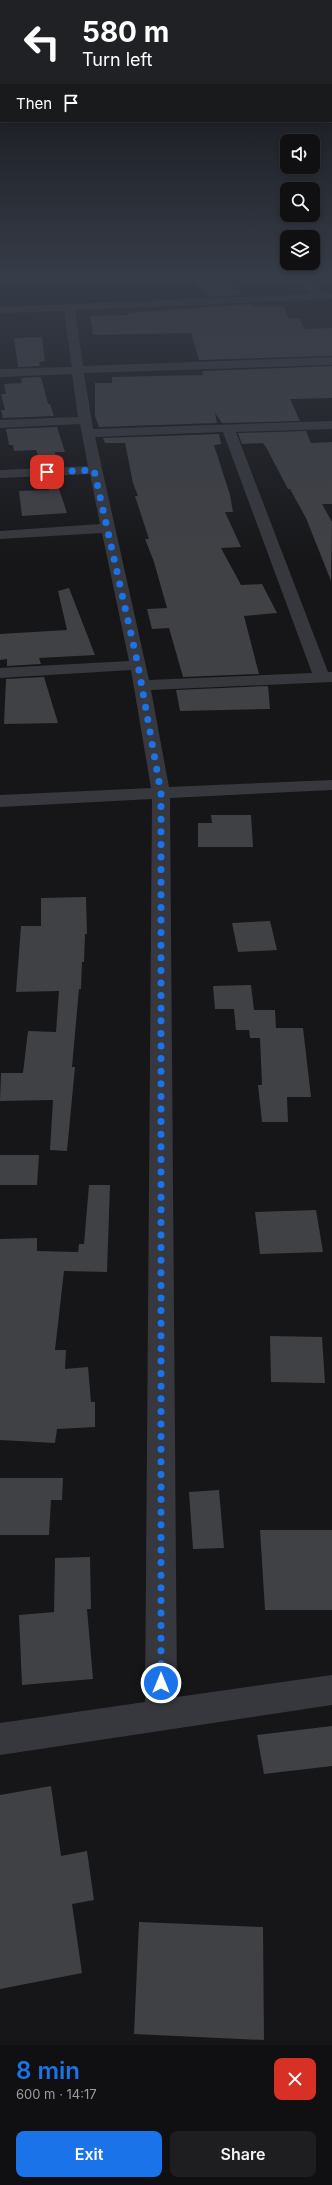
<!DOCTYPE html>
<meta charset="utf-8">
<style>
body{margin:0;font-family:Inter,sans-serif;background:#1e1e20;color:#f1f3f6;height:100vh;display:flex;flex-direction:column;font-size:15px;white-space:nowrap}
*{box-sizing:border-box;margin:0}
p{font-size:13px;color:#9c9d9f}
.icon{flex:none;width:22px;height:22px;fill:none;stroke:currentColor;stroke-width:2;stroke-linecap:round;stroke-linejoin:round}
.map{position:relative;height:2045px;overflow:hidden}
.drawer{display:flex;flex-direction:column;background:#101012;flex:1}
.drawer>*{flex:none}
.top-card{position:absolute;left:0px;top:0px;width:332px;height:122px;box-shadow:0 2px 6px #0003,0 0 0 1px #303032;background:#202124;color:#fff;overflow:hidden}
.fabs{position:absolute;left:280px;top:134px;display:grid;gap:8px}
.fabs a{display:grid;place-items:center;width:40px;height:40px;border-radius:8px;background:#101012;box-shadow:0 2px 6px #0003,0 0 0 1px #303032;font-size:20px}
.pin{position:absolute;display:grid;place-items:center;width:34px;height:34px;color:#fff;margin:-17px;border-radius:8px;box-shadow:0 2px 6px #0006}
.me{position:absolute;width:44px;margin:-22px;rotate:0deg;stroke-linejoin:round;filter:drop-shadow(0 0 3px #0008)}
.turn{display:flex;align-items:center;gap:14px;height:84px;padding:0 16px;font-size:18px}
.turn .icon{width:52px;height:52px;stroke-width:2.5}
.turn b{display:block;font-size:28px;line-height:34px}
.then{display:flex;align-items:center;height:38px;padding:0 16px;background:#0003;gap:8px;font-size:15px}
.round{display:grid;place-items:center;flex:none;width:42px;height:42px;border-radius:8px;background:#1e1e20}
.overview{display:flex;align-items:center;justify-content:space-between;height:68px;padding:0 16px}
h1{font-size:24px;font-weight:600;line-height:30px;color:#1a73e8}
.action{display:flex;gap:8px;margin-top:auto;padding:8px 16px}
.action a{flex:1;height:46px;border-radius:8px;background:#1a73e8;color:#fff;font-size:16px;font-weight:600;line-height:46px;text-align:center}
.action a+a{background:#1e1e20;color:#f1f3f6}
.map>svg:first-child{display:block}
.building{fill:#404145}
.lines{fill:none;stroke-linecap:round;stroke-linejoin:round}
.minor{fill:#37383d;fill-rule:evenodd}
.route{stroke:#1a73e8;stroke-width:7;stroke-dasharray:0 12.6}
</style>
<div class="map">
<svg width="332" height="2045" viewBox="0 0 332 2045">
<rect width="100%" height="100%" fill="#161618"/>
<!-- building -->
<path class="building" d="M191 276H225L243 295 209 297Z
M251 304 254 307 283 306 289 318H299L305 329 332 328V356L199 360 191 333 93 335 90 316 129 315 126 313Z
M42 337 45 361 39 362 40 366 18 367 14 338Z
M332 366V398L290 399 300 421 222 423 215 413 217 423 99 427 95 416V383H112V377L203 375 202 371Z
M41 377 48 404H50L54 416 3 418 1 410H5L1 394H6L4 384 22 383 21 378Z
M57 427 65 452H55L57 466 42 467 36 450 14 451 13 445H9L6 429Z
M306 431 311 443 332 442V504H322L332 522 331 581 306 518 290 489H288L267 449 263 443 242 444 238 433Z
M219 434 221 444 214 445 230 495 233 512H225L241 547 221 548 241 585 262 584 277 613 244 616 259 674 183 677 169 628 152 629 147 609 167 608 154 562 145 539H149L135 496H138L133 483 125 443H105L103 438Z
M45 477H58L60 488 54 489H59L67 513 22 516 19 491 49 490Z
M69 588 95 655 39 658 41 664 7 666V659L0 660V634L67 630 58 591Z
M44 677 58 723 4 724 6 679Z
M268 686 270 709 180 711 176 690Z
M211 815H251L253 847H198V823H212Z
M86 897 87 934H85L84 962H82L81 989H79L72 1067H75L67 1151 50 1150 53 1100 0 1101 1 1073H23L28 1031 56 1032 59 991 16 992 21 926H41V898Z
M270 921 277 950 238 952 232 923Z
M251 985 254 1010H275L276 1028H303L311 1097H287L288 1122H262L258 1085H262L260 1038H250L249 1030H236L234 1009H215L213 986Z
M0 1155H39L37 1185H0Z
M89 1185H110L107 1272 64 1271 55 1350H66L65 1369 88 1367 91 1402H95V1427L57 1429 55 1443 0 1440V1239L37 1238V1251L78 1252 79 1244H84Z
M316 1210 323 1252 260 1254 255 1212Z
M270 1336 322 1337 325 1383 271 1382Z
M0 1478H63L62 1500H51L49 1535H0Z
M219 1490 224 1548 193 1549 189 1492Z
M260 1530H332V1610H265Z
M90 1557 91 1609H87L93 1679 22 1685 19 1615 54 1612 55 1558Z
M332 1726V1766L264 1774 257 1735Z
M51 1786 61 1856 87 1851 94 1900 72 1904 82 1973 0 1989V1795Z
M139 1922 263 1927 264 2040 134 2034Z"/>
<g class="lines">
<!-- minor -->
<path class="minor" d="M290 276H301L323 293H332V299L75 310 83 366 332 357V365L84 373 93 429 332 421V429L236 432 328 672H332V682L151 690 169 787 332 780V790L170 798 177 1697 332 1675V1705L0 1755V1723L145 1702 152 799 0 807V795L151 788 131 670 0 678V668L129 661 102 533 0 539V531L100 524 90 474 0 478V470L88 466 80 424 0 428V420L78 417 72 374 0 377V369L72 367 64 311 0 313V307L310 294ZM223 432 312 673 149 680 95 437Z"/>
</g>
<!-- sky -->
<linearGradient id="sky" x2="0" y2="1"><stop stop-color="#0c0c0d"/><stop offset="0.49" stop-color="#363c48"/><stop offset="1" stop-color="#363c48" stop-opacity="0"/></linearGradient>
<rect width="332" height="562" fill="url(#sky)"/>
<g class="lines">
<!-- route -->
<path class="route" d="M47 472 94 470 138 665 161 793V1683"/>
</g>
</svg>
<div class="fabs">
<a><svg class="icon" aria-label="sound" viewBox="0 0 24 24"><path d="M4 9h4l5-4v14l-5-4H4zM17 9q2 3 0 6"/></svg></a>
<a><svg class="icon" aria-label="search" viewBox="0 0 24 24"><circle cx="10" cy="10" r="6"/><path d="M15 15l6 6"/></svg></a>
<a><svg class="icon" aria-label="layers" viewBox="0 0 24 24"><path d="M12 4l9 5-9 5-9-5zM3 14l9 5 9-5"/></svg></a>
</div>
<div class="pin" style="left:47px;top:472px;background:#d93025"><svg class="icon" aria-label="arrive" viewBox="0 0 24 24"><path d="M6 21V4h12l-3 4 3 4H6"/></svg></div>
<svg class="me" style="left:161px;top:1683px" viewBox="-20 -20 40 40"><circle r="17" fill="#1a73e8" stroke="#fff" stroke-width="3"/><path d="M0-11L8 9 0 5-8 9z" fill="#fff"/></svg>
<div class="top-card">
<div class="turn"><svg class="icon" aria-label="left" viewBox="0 0 24 24"><path d="M17 20v-9H6M10 6l-5 5 5 5"/></svg><div><b>580 m</b>Turn left</div></div>
<div class="then">Then<svg class="icon" aria-label="arrive" viewBox="0 0 24 24"><path d="M6 21V4h12l-3 4 3 4H6"/></svg></div>
</div>
</div>
<section class="drawer">
<div class="overview"><div><h1>8 min</h1><p>600 m · 14:17</p></div><a class="round" style="background:#d93025;color:#fff"><svg class="icon" aria-label="close" viewBox="0 0 24 24"><path d="M6 6l12 12M18 6L6 18"/></svg></a></div>
<div class="action"><a>Exit</a><a>Share</a></div>
</section>
